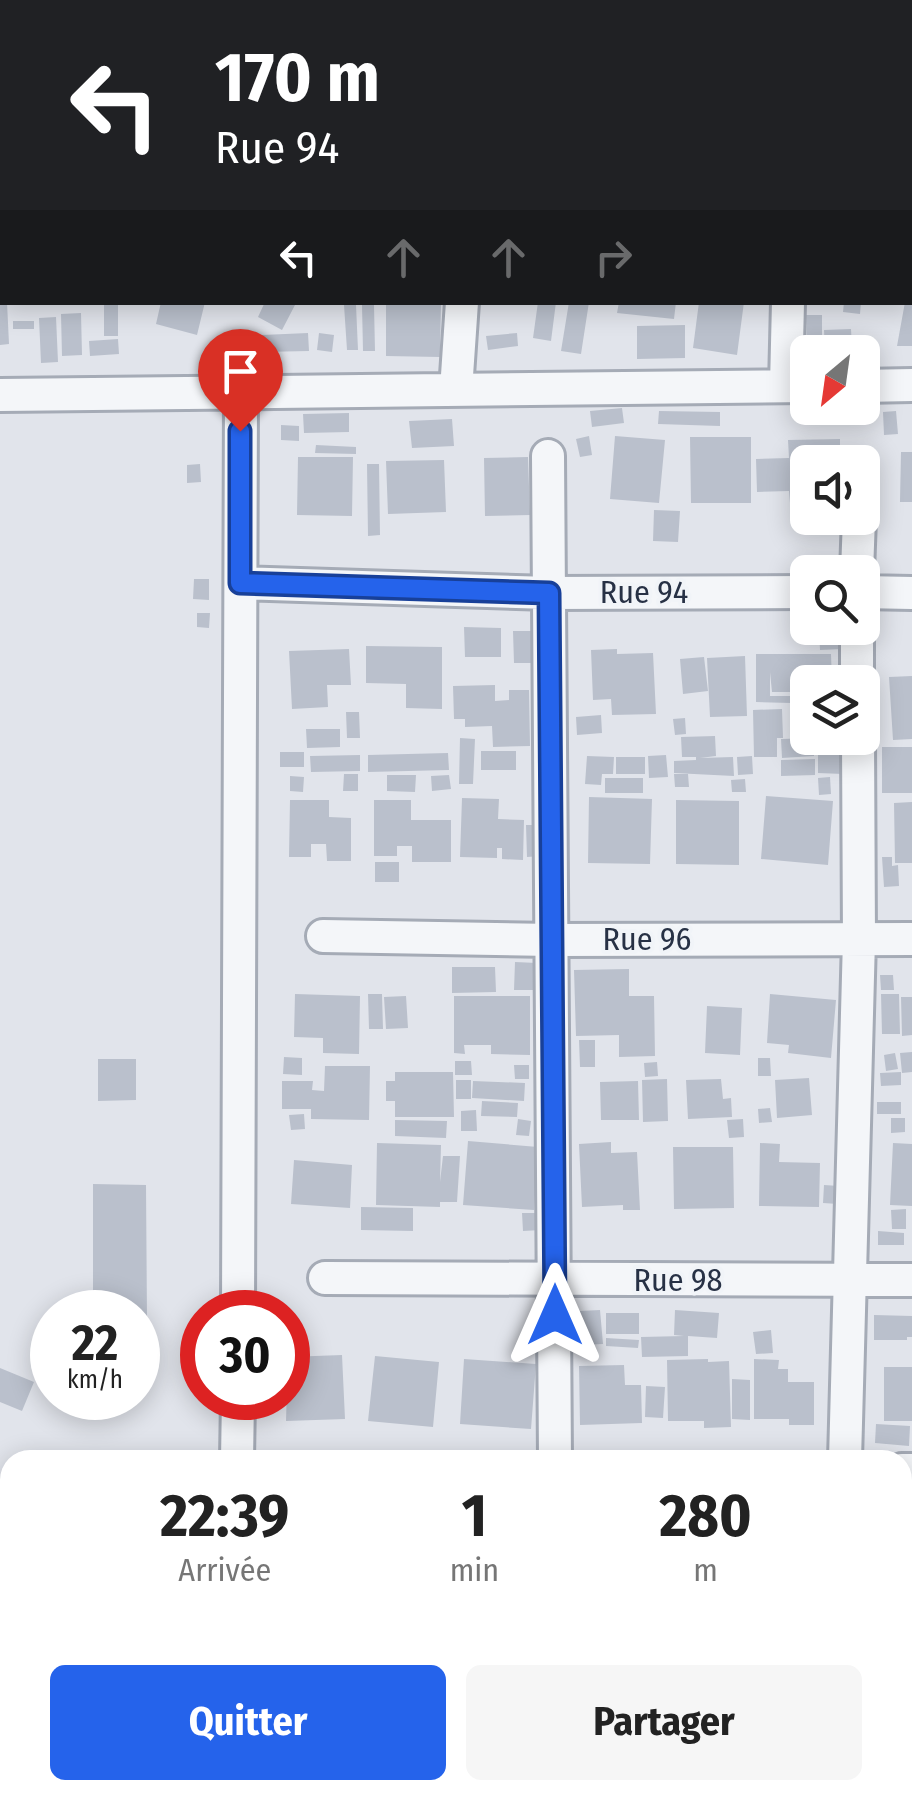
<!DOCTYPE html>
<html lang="fr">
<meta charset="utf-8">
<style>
body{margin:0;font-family:"Fira Sans Condensed",sans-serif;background:#f6f6f6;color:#222;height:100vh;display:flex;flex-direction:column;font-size:38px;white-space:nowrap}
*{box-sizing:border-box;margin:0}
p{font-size:32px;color:#767676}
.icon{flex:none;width:55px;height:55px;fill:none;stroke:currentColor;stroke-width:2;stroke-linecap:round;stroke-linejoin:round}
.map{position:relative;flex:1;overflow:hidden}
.drawer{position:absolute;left:0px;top:1450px;width:912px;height:350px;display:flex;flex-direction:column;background:#fff;border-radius:30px 30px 0 0;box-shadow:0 5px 25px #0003}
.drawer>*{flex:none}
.hud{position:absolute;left:0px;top:0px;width:912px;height:305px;box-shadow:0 5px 25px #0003;background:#202124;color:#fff;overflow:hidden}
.needle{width:65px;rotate:209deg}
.controls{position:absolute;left:790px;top:335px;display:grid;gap:20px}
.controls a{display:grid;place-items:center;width:90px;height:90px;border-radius:15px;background:#fff;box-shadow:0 5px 25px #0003;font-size:50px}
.speed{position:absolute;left:30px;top:1290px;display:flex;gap:20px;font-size:50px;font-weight:700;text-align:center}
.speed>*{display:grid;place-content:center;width:130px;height:130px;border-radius:50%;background:#fff;box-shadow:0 5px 25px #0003;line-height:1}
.speed small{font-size:25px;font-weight:400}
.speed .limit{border:15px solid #d22;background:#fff;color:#111}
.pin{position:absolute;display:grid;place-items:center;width:85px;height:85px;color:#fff;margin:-102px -42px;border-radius:50% 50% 50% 0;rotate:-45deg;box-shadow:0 0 10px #0007}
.pin .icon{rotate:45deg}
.me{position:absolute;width:110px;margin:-55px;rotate:0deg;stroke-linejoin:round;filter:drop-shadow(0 0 8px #0008)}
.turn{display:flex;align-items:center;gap:35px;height:210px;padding:0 50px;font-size:45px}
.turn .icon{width:130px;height:130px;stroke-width:2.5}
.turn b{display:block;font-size:70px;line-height:85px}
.lanes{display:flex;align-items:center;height:95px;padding:0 50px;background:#0003;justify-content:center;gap:50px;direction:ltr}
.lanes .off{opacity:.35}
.eta{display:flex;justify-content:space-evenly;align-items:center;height:170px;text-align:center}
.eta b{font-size:60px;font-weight:700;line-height:70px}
.action{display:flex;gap:20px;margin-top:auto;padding:20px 50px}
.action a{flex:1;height:115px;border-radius:15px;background:#2563eb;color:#fff;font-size:40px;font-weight:700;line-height:115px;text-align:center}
.action a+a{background:#f6f6f6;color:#222}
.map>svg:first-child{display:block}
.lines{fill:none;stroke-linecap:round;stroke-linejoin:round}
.stream{stroke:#98b0cf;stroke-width:9}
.building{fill:#bac0cc}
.street-casing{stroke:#a5abb6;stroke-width:38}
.highway-casing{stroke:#8791a3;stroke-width:60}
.street{stroke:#f4f6f9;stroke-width:32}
.highway{stroke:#fff;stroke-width:55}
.route-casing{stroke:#184099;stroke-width:25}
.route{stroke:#2563eb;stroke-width:18}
.labels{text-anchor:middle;stroke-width:8;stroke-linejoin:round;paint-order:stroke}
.street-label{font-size:32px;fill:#273145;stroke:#f1f4f8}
</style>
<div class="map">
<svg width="912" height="1800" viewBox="0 0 912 1800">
<rect width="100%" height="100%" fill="#e1e4eb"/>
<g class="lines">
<!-- stream -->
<path class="stream" d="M0 1652H10"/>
</g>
<!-- building -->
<path class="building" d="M0 302H7L9 344 0 345Z
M104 302H118V336H104Z
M161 302H205L197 335 156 324Z
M265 302 295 305 282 330 258 317Z
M386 302H441L440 357 386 356Z
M538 302H556L551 341 533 338Z
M569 302H589L581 354 561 351Z
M619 302H676L674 319 617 313Z
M699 302H744L737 355 693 348Z
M844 302H861L860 314 843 312Z
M905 302H912V346H897Z
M344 305H356L358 350H347Z
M362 305H374L375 351H363Z
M81 313 82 355 62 356 61 314Z
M806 315H822V348H807Z
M56 317 58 362 41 363 39 318Z
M13 321H34V329H13Z
M685 325V358L637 359V326Z
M851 329 852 349 825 351 824 330Z
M308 333 309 351 262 352V335Z
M319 333 334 335 332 352 317 350Z
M517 333 518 346 488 350 486 336Z
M118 339 119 354 90 356 89 341Z
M622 408 624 423 592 427 590 411Z
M659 411 720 412V426L658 424Z
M896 411 898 434 884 435 883 412Z
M349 413V432L304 433 303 414Z
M452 419 454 446 412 448 409 421Z
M281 425 299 426V441L281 440Z
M589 436 592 455 580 457 576 439Z
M615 436 665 440 659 503 610 499Z
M690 437H751V503H691Z
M840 439V462H808V503H790L789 491 757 492 756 459 789 458 788 440Z
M316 445 356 447V454L315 453Z
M901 452H912V502H900Z
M298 457H353L352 516 297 515Z
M528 457 530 515 485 516 484 458Z
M444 460 446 512 388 514 386 461Z
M200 464 201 482 187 483V465Z
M367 464H379L380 535 368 536Z
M654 510 680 511 678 542 653 541Z
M194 579H209V600L193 599Z
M197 613H210L209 628 197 627Z
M464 627 501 628V657H465Z
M841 628 842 649 820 650 819 629Z
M513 631H537L538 663H514Z
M366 646 442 647V709L406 708V684L366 683Z
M349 649 351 685H327L328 707 292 709 289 651Z
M617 649V654L653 653 656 714 612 715 611 699 593 700 591 650Z
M756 654H831L832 682H808V715L796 716V692H772L770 672V696H791V703L756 702Z
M745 656 747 716 710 717 707 658Z
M704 657 708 691 683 694 680 659Z
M912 676V739L893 740 889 677Z
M495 685V701L509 700V690H529L530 746 493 747 492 726 465 727V719H454L453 686Z
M782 709 783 738H777V757H754L753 710Z
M346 712H359L360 738H347Z
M601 715 602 733 577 735 576 717Z
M685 718 686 734 675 735 673 719Z
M306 729H340V747L307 748Z
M715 736 716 756 700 758 733 757 734 776 674 773V761L696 760V757H682L681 737Z
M460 738 475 739 473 784H459Z
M814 738V756L782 758 781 739Z
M818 745H843V774L818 773Z
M882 747H912V793H882Z
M481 751H516V770H481Z
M280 752H304V767H280Z
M448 753 449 770 368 772V755Z
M360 755V771L311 772 310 756Z
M666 755 668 777 649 778 648 756Z
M587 756 614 757 613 774H602L601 785 585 784Z
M752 756 753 774 738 775 737 757Z
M616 757H645V774H616Z
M815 759V775L781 776V760Z
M344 774H358V791H343Z
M674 774H688L689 787H675Z
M387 775H416L415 792 387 791Z
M449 775 451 789 432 791 431 776Z
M290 776 304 777 303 792 290 791Z
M830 777 831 794 819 795 818 778Z
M605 778H643V793H605Z
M745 779 746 792H732L731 780Z
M766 796 833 801 828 865 761 859Z
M589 797 652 799 650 864 588 863Z
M462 798 499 799 498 819 524 820 523 860 502 859V848H497V858L460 857Z
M290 800H329V817L351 818V861H327L326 844H311V857H289Z
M374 800H411V820H451V862H412V846H397V856H374Z
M676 800 739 801V865L676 864Z
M912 802V863H895L894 803Z
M526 825H540L541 856 527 857Z
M882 857H892V866L898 865 899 886 884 887Z
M375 862H399V882H375Z
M515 962 537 963 536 990H514Z
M452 967H495L496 992 452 993Z
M629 969V996H654L655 1056 619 1057V1035L576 1036 574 970Z
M880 975H893L894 990H881Z
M295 994 360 996 359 1054 323 1053V1038L294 1037Z
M368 994H382L383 1029H369Z
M770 994 836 1000 831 1058 788 1053 789 1045 767 1043Z
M881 994H899L900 1034H882Z
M406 996 408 1028 386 1029 384 997Z
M454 996H530V1055L491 1054V1045H464L465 1054 454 1053Z
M901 997H912V1035L902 1036Z
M707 1006 742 1008 740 1055 705 1053Z
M579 1040H595V1067H580Z
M912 1052V1072L902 1073 900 1053Z
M895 1053 898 1069 886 1071 884 1055Z
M284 1057 302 1058V1075L283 1074Z
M758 1058H770L771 1076H758Z
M98 1059H136V1100L98 1101Z
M455 1061H471L472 1075H455Z
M657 1062 658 1076 645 1077 644 1063Z
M514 1065H529V1079H515Z
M325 1066H370L369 1120 311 1119V1109H282V1081H313L312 1090 324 1091Z
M395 1072H453L454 1117H395V1101H386V1081H395Z
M901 1072V1085L881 1086 880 1073Z
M809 1078 812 1115 777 1118 775 1080Z
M667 1079 668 1121 643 1122 642 1080Z
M721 1079 723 1099 731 1098 732 1117 688 1119 686 1080Z
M456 1080H471V1099H456Z
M473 1081 525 1083 524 1101 472 1098Z
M638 1081 639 1120H601L600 1082Z
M482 1101 518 1103 517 1117 481 1116Z
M877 1102H901V1114H877Z
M770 1108 772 1122 759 1123 758 1109Z
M476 1110 477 1131H461V1111Z
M304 1114 305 1129 291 1130 289 1115Z
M891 1118H905V1132L891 1133Z
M518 1119 531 1121 529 1136 516 1135Z
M743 1119 744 1137 729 1138 727 1120Z
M395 1120 447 1121 446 1138 395 1136Z
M468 1141 538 1147 534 1210 463 1205Z
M611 1142V1153L637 1152 640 1210H623V1205L582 1207 579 1144Z
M377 1143 441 1145 440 1182 443 1156H460L457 1202H440V1207L376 1205Z
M760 1143 780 1144 779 1162 820 1163 819 1207 759 1206Z
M893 1143 912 1144V1206L890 1205Z
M673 1147H733L734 1208 674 1209Z
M294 1160 352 1165 350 1208 291 1204Z
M93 1184 146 1185 147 1319H138V1312H93Z
M824 1185 839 1186 838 1204 823 1203Z
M361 1207 413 1208V1231L361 1230Z
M906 1209V1229H892L891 1210Z
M522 1213H540L541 1230 523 1231Z
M878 1231 904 1233V1245H878Z
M600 1310 603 1344 582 1345 580 1311Z
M675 1310 719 1313 717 1338 688 1336V1356L642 1357 641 1337 684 1336 674 1335Z
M606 1313H639V1334H606Z
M874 1315 912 1316V1337H907V1340H874Z
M771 1330 773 1353 756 1354 753 1332Z
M606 1338 639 1340 638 1348 606 1346Z
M342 1355 345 1419 286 1421 288 1357Z
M375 1356 439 1362 433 1427 368 1421Z
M464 1359 536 1364 531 1429 460 1424Z
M708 1359V1362L729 1361 731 1427 704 1428V1421H668L667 1360Z
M754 1359 779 1360 778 1369H788V1382H814V1425H789V1419H754Z
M624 1365 625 1385H641L642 1423 580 1425 579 1366Z
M884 1367H912V1421H884Z
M0 1368 34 1382 22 1411 0 1402Z
M732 1379 750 1380V1420L732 1419Z
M646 1386 665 1387 663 1418 645 1417Z
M876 1424 910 1426 909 1446 875 1443Z
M902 1652H912V1699L902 1700Z
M902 1713H912V1737L902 1738Z
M10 1738V1775L2 1776 0 1739Z
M902 1740H912V1800H879V1790H902Z
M10 1778V1790H18V1798H1L0 1779Z
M44 1790H75L71 1800H41Z
M97 1790H162V1800H97Z
M202 1790H258V1800H202Z
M263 1790H291V1800H263Z
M430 1790H518V1800H431Z
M536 1790H609V1800H536Z
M655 1790H740V1800H655Z
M749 1790H830V1799L749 1800Z"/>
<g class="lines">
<!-- street casing -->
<g class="street-casing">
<path id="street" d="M245 2V0
M480 2V0
M793 2V0
M910 112H912
M0 163H2
M786 386 788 302
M862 386 912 385
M456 390 462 302
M0 395 808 386
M548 456 555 1460
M857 572 859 518
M241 583 549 593 808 592
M862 592 912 593
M857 628V682
M323 936 552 940 912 939
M325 1278 912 1280
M238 1312 241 393
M237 1460 238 1398
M845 1460 859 939 858 738
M902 1470H912
M185 1790V1800
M410 1790 411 1800
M629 1790 630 1800
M856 1790 857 1800"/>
</g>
<!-- highway casing -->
<g class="highway-casing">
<path id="highway" d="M902 1542H912
M0 1564H10
M902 1588H912
M0 1610H10"/>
</g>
<!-- street -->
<use href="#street" class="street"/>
<!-- highway -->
<use href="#highway" class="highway"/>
</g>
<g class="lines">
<!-- route casing -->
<g class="route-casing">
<path id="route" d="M240 431V583L549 593 555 1315"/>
</g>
<!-- route -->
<use href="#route" class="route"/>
</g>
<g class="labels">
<!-- street labels -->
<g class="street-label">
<text x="644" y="603">Rue 94</text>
<text x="647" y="950">Rue 96</text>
<text x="678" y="1291">Rue 98</text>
</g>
</g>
</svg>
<div class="controls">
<a><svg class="needle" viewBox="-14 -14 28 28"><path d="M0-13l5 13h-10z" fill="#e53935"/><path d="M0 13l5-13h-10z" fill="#767676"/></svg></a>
<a><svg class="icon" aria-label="sound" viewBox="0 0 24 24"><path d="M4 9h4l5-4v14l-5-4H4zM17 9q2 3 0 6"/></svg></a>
<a><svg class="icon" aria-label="search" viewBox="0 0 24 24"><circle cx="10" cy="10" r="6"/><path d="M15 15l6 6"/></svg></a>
<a><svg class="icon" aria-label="layers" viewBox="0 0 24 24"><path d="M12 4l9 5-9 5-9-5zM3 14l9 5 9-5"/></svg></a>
</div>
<div class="speed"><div>22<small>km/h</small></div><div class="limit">30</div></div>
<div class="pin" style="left:240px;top:431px;background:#d93025"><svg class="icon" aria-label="arrive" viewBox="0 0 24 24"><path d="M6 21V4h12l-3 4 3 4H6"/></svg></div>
<svg class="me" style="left:555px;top:1315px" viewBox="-20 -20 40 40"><path d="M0-17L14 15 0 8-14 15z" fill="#2563eb" stroke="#fff" stroke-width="4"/></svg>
<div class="hud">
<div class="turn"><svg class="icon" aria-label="left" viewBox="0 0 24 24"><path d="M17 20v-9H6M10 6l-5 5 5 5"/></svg><div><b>170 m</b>Rue 94</div></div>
<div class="lanes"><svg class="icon" aria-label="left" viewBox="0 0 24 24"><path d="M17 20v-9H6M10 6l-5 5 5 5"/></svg><svg class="icon off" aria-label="ahead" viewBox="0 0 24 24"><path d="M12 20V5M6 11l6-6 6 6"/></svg><svg class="icon off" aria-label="ahead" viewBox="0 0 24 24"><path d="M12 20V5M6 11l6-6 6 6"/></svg><svg class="icon off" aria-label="right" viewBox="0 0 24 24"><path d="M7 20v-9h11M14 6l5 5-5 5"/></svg></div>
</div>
<section class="drawer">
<div class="eta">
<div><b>22:39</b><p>Arrivée</p></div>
<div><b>1</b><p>min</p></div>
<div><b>280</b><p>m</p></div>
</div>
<div class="action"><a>Quitter</a><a>Partager</a></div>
</section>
</div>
